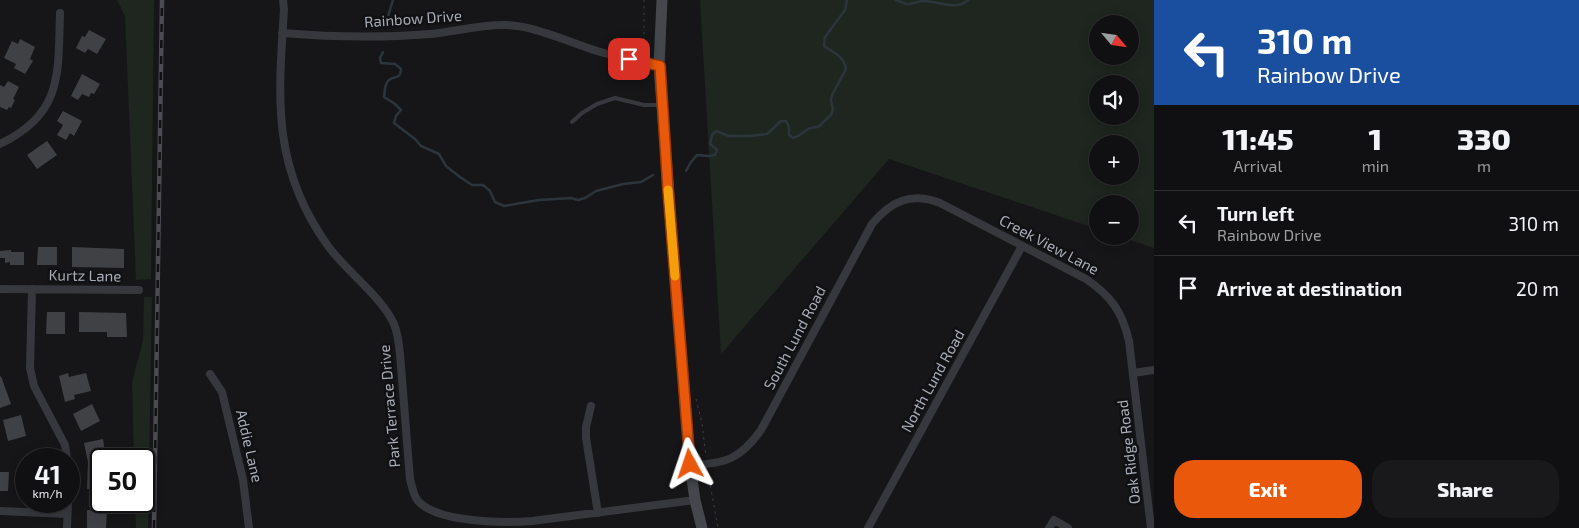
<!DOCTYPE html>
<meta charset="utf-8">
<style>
body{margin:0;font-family:"Exo 2",sans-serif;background:#19191b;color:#f1f3f6;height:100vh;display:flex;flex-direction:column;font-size:19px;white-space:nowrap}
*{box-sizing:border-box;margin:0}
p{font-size:16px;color:#9c9d9f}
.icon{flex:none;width:28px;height:28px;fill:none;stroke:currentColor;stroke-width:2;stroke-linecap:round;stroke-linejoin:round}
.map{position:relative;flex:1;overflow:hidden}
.sheet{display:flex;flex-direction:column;background:#101012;width:425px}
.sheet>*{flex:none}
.guide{background:#1a4fa0;color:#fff;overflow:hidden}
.needle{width:32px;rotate:119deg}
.buttons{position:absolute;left:1089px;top:15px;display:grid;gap:10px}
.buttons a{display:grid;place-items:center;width:50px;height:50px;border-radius:50%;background:#101012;box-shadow:0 2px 12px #0003,0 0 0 1px #303032;font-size:25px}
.speed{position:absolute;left:15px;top:448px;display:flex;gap:10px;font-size:25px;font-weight:700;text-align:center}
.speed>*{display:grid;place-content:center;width:65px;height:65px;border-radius:50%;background:#101012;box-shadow:0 2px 12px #0003,0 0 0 1px #303032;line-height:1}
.speed small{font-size:12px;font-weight:400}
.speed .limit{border:2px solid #111;border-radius:8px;background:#fff;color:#111}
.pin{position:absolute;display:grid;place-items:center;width:42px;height:42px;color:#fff;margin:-21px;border-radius:10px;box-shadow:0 2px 8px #0006}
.me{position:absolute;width:55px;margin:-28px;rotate:355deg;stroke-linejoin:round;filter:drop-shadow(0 0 4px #0008)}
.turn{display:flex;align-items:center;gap:18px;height:105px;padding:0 20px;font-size:22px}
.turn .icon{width:65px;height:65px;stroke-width:2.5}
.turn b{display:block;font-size:35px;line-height:42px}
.eta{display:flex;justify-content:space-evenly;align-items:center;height:85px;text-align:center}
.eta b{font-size:30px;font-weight:800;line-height:35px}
.button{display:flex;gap:10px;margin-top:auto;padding:10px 20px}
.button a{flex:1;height:58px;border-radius:20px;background:#ea580c;color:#fff;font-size:20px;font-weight:800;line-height:58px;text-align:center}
.button a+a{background:#19191b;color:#f1f3f6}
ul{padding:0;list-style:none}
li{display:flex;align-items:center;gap:15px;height:65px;padding:0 20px;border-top:1px solid #303032}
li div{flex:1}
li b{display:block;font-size:19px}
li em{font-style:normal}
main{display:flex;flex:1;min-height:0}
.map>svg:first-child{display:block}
.green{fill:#1e261f;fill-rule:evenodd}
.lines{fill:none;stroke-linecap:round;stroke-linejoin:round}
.stream{stroke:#2c353c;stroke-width:2.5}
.building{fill:#404145}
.path{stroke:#3d3f44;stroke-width:1;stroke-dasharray:2.5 4;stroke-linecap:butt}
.lane{stroke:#37383d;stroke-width:4}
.street{stroke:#37383d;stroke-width:8}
.secondary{stroke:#45474d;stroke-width:11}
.rail-casing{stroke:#4a4c52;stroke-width:4.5}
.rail{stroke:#111113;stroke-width:2.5;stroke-dasharray:8;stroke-linecap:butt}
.route-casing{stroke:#983908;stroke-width:12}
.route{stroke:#ea580c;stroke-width:9}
.slow{stroke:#f59e0b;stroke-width:9}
.labels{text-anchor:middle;stroke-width:5;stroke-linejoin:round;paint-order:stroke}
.street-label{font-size:15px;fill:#a8adb8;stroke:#111113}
</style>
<main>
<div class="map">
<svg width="1154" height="528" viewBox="0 0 1154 528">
<rect width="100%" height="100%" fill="#161618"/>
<!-- green -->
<path class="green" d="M117 0H154L151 279 136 280 125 16Z
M700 0H1154V248L1119 236H1130V204H1098L1097 229 889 159 721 354ZM1098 24H1130V56H1098ZM1098 84H1130V116H1098ZM1098 144H1130V176H1098Z
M144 297H152L148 528H136L135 501H144V459H134L132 382 143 341Z"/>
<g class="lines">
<!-- stream -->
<path class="stream" d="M896 0C900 1 904 4 908 4 913 4 919 1 924 1 937 1 957 11 968 0
M386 23 393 0
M383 52 380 58 381 63 395 64 401 69C400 80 396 75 389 80 384 84 385 91 384 97L395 104 401 110 396 116 394 123 415 139 421 146 439 154 446 166 460 177 472 185H483L490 191 495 202 504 206 539 200 571 198 578 200 585 198 596 191 623 184 641 182 653 175
M686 171 691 162 697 155 709 156 715 155 717 150 710 144 712 135 716 131 729 136H751L767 134 781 121H786L789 127V135L793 138C805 135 804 127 818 127L831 115 833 109 831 101 832 95 846 69C844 56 834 53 824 46L825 37 845 10 847 0"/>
</g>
<!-- building -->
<path class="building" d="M89 30 106 39 97 54 88 49 85 53 76 48 82 36 85 37Z
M20 39 35 47 30 59 33 61 25 74 14 68 16 64 4 58 12 41 18 44Z
M82 74 100 84 94 94 91 93 89 97 82 94 78 100 71 96Z
M8 81 19 87 13 99 15 100 11 108 9 107 7 110 0 107V85L4 87Z
M63 111 82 121 74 136 70 133 66 140 57 135 63 125 57 121Z
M47 141 57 155 37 169 27 155Z
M38 247H57V265H37Z
M72 247 124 249V268L72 267Z
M11 250V252H24V265H10V262L5 263V258H0V251Z
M47 312H65V334H46Z
M79 312 126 313 127 337H107V332H79Z
M68 373 69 377 86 373 91 391 74 395 75 399 65 402 59 376Z
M1 376 11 404 0 408V377Z
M92 404 100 421 81 431 73 414Z
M21 415 26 436 8 441 3 420Z
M103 439 106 459H101V489H87L88 462 84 443Z
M0 472H9L8 491H0Z
M87 510 107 511 106 528H87Z"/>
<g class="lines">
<!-- path -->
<path class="path" d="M644 54V0
M696 399 702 423 706 457
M708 473 718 528"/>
<!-- lane -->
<path class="lane" d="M572 122 582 113 597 104 615 98 644 105H659"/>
<!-- street -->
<path class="street" d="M283 0 284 10C278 100 272 168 328 246 347 272 381 296 394 324 398 334 399 344 400 354L410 479C412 486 413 495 418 501 438 523 504 523 532 521L695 500
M282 33C331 37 381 38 430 34 455 32 480 24 506 25 535 26 569 42 597 51 617 57 639 61 659 66
M0 144C63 114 58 74 60 13
M0 289 139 290
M32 289 30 368 34 386 65 445 67 459
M1133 373 1154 370
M210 374 222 392 243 480 249 528
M591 406 586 427V438L598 513
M690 465C726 464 740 459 761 430L872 224C891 201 911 192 940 203L1086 279C1111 296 1122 311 1129 341L1151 528
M0 511 67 514
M67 528 68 501
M868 528 1022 246
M1049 528 1054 520 1068 528"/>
<!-- secondary -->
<path class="secondary" d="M662 0 659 66 662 105 690 465 695 500 702 528"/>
<!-- rail casing -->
<g class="rail-casing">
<path id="rail" d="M154 528 162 0"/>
</g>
<!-- rail -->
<use href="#rail" class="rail"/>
</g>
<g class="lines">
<!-- route casing -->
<g class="route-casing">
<path id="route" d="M629 59 660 66 668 189 690 464"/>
</g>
<!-- route -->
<use href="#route" class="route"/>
<!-- slow -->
<path class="slow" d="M668 190 675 276"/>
</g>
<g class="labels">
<!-- street labels -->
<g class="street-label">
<text transform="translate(413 19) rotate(-4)" y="5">Rainbow Drive</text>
<text transform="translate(1049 245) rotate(28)" y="5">Creek View Lane</text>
<text transform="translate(85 276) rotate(1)" y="5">Kurtz Lane</text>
<text transform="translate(795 338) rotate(-62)" y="5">South Lund Road</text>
<text transform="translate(933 381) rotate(-61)" y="5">North Lund Road</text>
<text transform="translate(390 406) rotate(-95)" y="5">Park Terrace Drive</text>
<text transform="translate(249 446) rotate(77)" y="5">Addie Lane</text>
<text transform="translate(1129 452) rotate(-97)" y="5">Oak Ridge Road</text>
</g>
</g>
</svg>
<div class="buttons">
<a><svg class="needle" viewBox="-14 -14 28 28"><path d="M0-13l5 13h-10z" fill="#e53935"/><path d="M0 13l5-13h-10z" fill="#9c9d9f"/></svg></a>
<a><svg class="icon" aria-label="sound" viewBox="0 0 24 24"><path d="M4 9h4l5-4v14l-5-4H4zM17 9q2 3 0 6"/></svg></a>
<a>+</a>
<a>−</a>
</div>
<div class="speed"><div>41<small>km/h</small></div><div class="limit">50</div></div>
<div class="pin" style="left:629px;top:59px;background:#d93025"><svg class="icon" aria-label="arrive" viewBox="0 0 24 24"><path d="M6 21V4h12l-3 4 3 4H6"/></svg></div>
<svg class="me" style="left:690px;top:464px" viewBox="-20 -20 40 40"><path d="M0-17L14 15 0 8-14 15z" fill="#ea580c" stroke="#fff" stroke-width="4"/></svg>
</div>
<section class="sheet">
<div class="guide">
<div class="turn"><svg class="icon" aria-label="left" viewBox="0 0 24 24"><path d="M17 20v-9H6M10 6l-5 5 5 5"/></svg><div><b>310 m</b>Rainbow Drive</div></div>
</div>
<div class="eta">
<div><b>11:45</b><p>Arrival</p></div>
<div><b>1</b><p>min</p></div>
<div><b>330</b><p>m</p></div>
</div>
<ul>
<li><svg class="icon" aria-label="left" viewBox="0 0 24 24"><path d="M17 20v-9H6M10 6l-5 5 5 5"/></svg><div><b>Turn left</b><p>Rainbow Drive</p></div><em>310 m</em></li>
<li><svg class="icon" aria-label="arrive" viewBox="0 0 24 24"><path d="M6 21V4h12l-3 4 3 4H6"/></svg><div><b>Arrive at destination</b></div><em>20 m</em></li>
</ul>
<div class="button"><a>Exit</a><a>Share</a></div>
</section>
</main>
